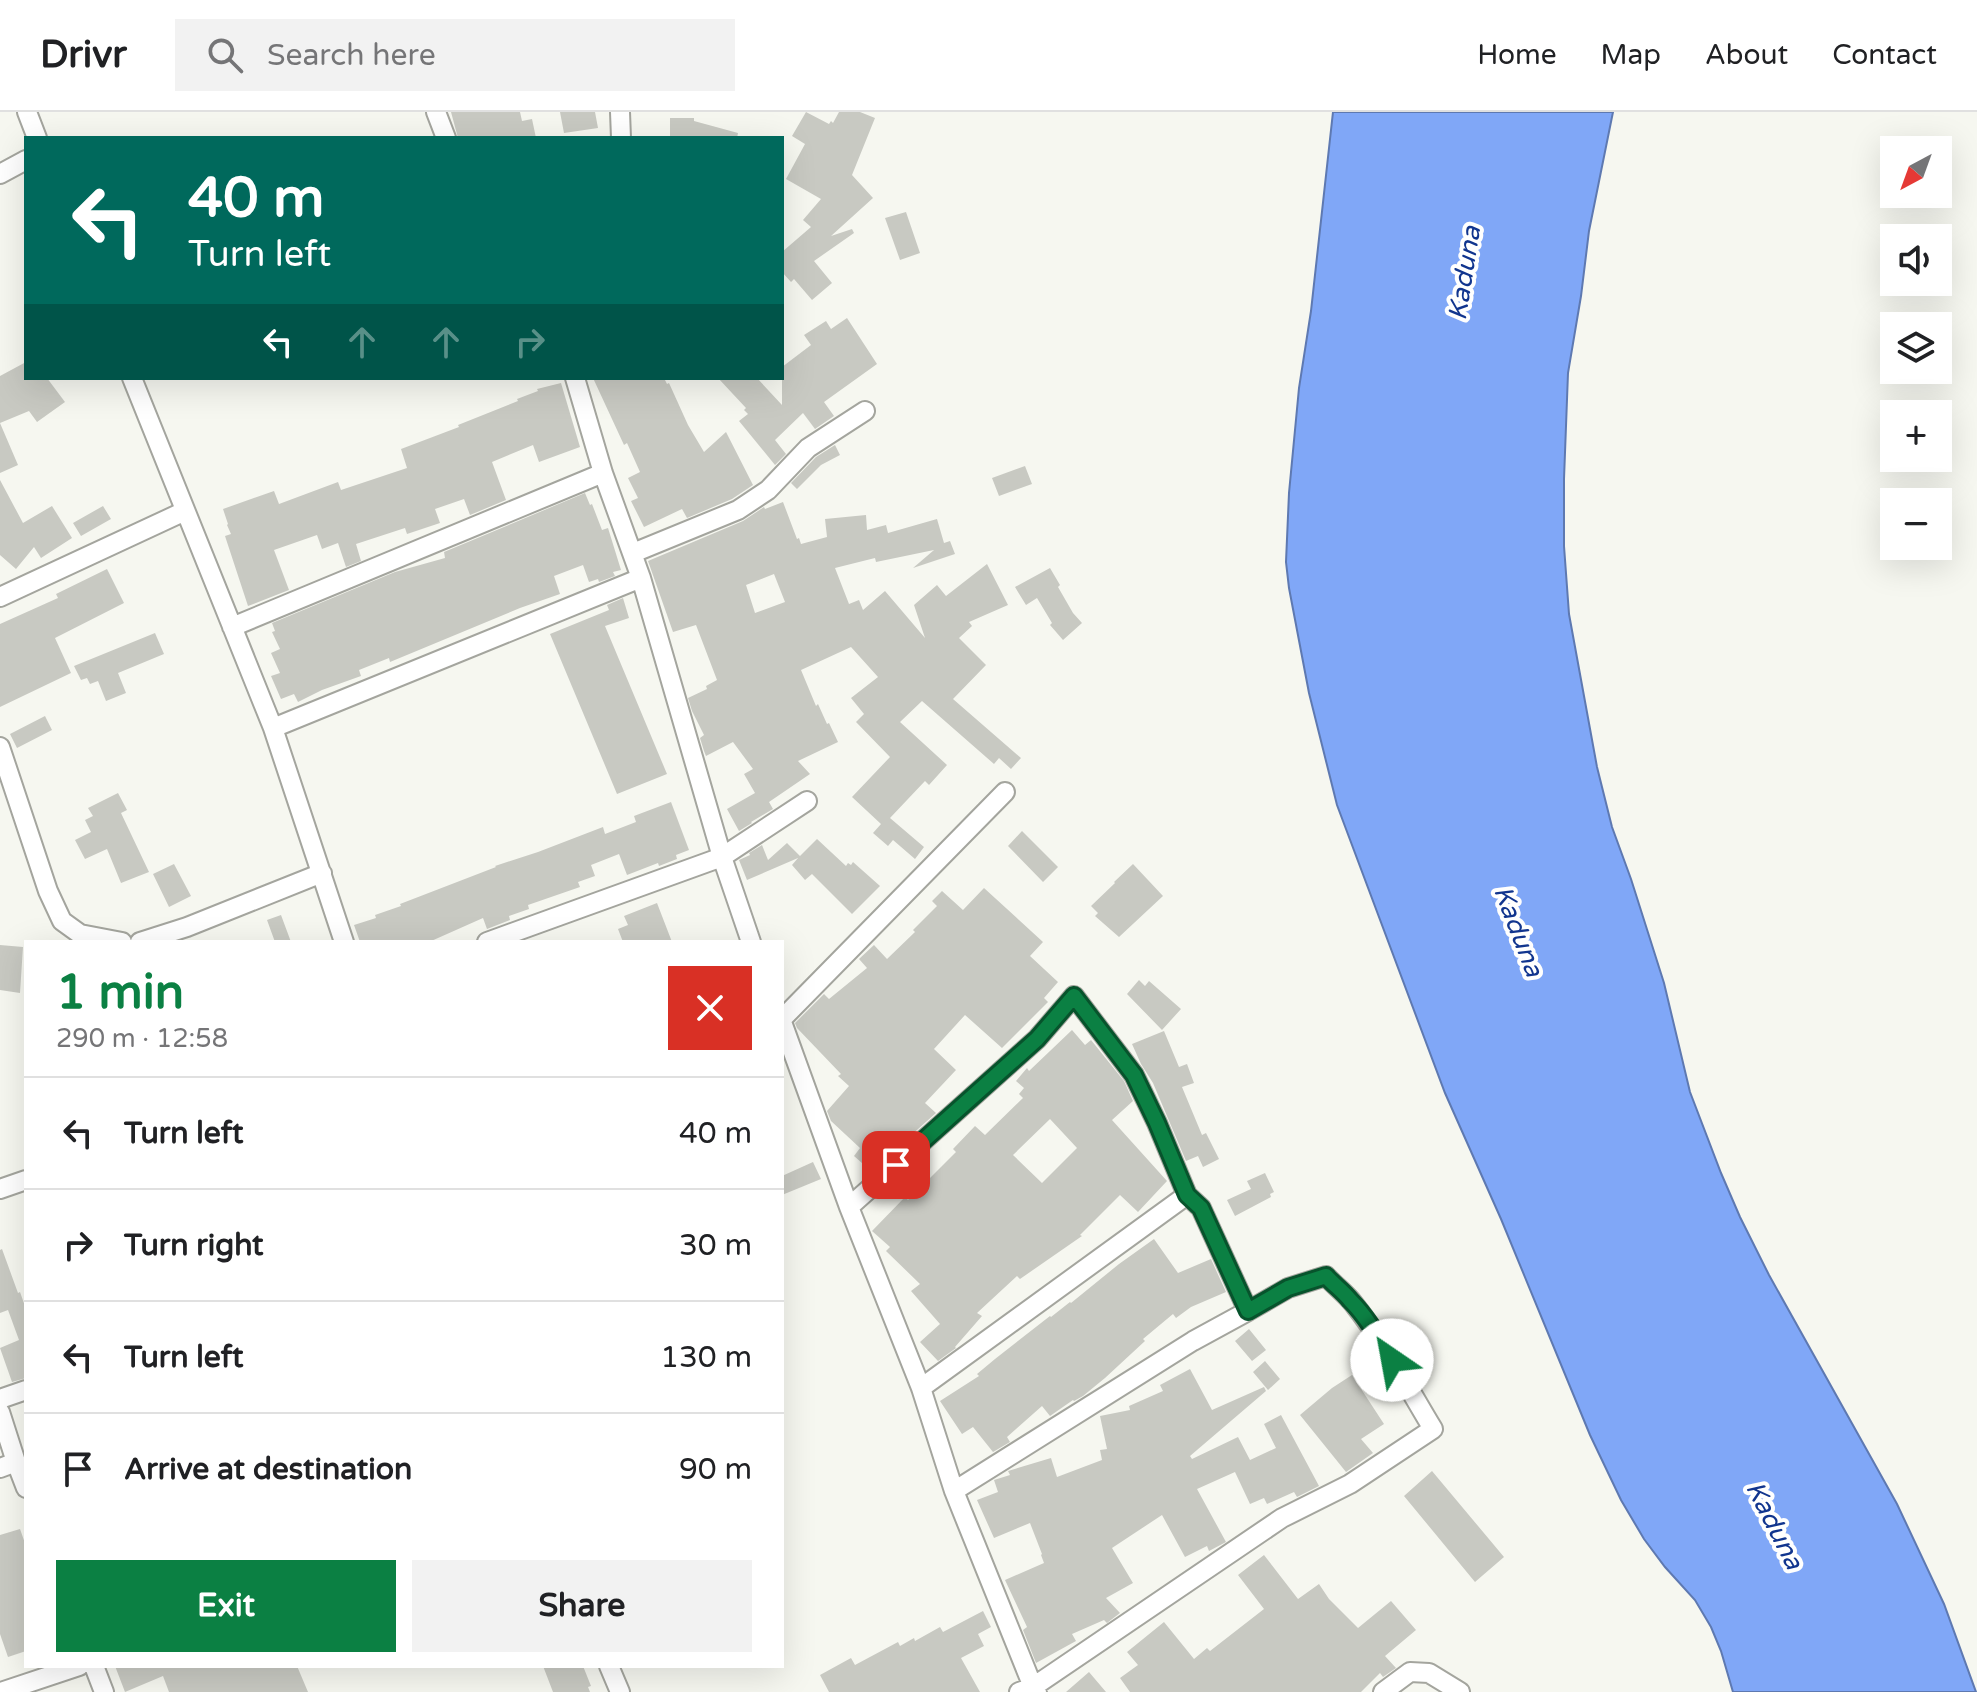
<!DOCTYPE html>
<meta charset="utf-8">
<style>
body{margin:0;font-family:"Varela Round",sans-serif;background:#f2f2f2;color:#202124;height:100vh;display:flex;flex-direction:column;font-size:30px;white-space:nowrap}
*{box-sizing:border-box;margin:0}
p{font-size:26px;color:#757577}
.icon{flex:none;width:44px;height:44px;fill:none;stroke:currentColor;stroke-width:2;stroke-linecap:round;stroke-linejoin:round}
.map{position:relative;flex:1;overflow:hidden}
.drawer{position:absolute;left:24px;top:828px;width:760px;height:728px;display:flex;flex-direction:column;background:#fff;border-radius:0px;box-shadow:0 8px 32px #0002}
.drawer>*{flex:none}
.top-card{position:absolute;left:24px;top:24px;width:760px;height:244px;border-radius:0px;box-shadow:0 8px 32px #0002;background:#00695c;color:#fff;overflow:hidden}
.needle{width:52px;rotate:221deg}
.buttons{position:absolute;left:1880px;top:24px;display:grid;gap:16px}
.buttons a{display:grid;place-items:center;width:72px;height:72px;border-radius:0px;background:#fff;box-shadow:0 8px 32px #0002;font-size:40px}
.pin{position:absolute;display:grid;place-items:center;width:68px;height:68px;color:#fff;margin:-34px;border-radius:16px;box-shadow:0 4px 12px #0006}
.me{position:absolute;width:88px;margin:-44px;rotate:327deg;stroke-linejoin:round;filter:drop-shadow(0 0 6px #0008)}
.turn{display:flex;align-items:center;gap:28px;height:168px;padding:0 32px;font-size:36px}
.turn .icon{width:104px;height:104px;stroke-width:2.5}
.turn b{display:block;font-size:56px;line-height:68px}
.lanes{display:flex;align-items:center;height:76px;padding:0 32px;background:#0003;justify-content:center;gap:40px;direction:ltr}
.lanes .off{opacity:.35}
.round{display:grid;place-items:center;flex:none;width:84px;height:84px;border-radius:0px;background:#f2f2f2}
.headline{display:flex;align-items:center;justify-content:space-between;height:136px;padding:0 32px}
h1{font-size:48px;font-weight:800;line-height:60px;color:#0b8043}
.button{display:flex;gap:16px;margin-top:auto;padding:16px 32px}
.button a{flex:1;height:92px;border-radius:0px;background:#0b8043;color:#fff;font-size:32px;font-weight:800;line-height:92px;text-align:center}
.button a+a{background:#f2f2f2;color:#202124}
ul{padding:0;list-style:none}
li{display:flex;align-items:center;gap:24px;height:112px;padding:0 32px;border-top:2px solid #e0e0e0}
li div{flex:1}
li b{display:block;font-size:30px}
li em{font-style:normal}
header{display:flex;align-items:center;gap:48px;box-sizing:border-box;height:112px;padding:0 40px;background:#fff;border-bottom:2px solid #e0e0e0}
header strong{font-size:38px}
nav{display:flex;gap:44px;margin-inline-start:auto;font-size:28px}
.search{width:560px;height:72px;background:#f2f2f2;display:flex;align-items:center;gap:20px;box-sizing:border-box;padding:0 28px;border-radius:0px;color:#757577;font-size:30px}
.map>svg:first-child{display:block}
.water{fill:#80a7f7;stroke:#5e79b1;stroke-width:2}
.building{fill:#c8c9c2;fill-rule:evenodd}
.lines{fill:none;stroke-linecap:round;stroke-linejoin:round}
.street-casing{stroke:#a4a59e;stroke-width:22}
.street{stroke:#fff;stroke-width:18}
.route-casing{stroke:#07532c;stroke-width:20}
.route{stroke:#0b8043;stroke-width:14}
.labels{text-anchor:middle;stroke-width:8;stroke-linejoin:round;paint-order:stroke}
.water-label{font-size:26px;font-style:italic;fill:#11358e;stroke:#fffffe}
</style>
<header>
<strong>Drivr</strong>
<div class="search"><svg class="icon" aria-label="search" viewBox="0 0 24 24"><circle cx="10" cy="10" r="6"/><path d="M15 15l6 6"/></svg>Search here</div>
<nav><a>Home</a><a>Map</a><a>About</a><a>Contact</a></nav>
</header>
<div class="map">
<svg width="1977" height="1580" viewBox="0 0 1977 1580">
<rect width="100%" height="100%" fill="#f6f7f0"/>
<!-- water -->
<path class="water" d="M1333 0H1613L1589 119 1581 184 1568 261 1564 367V434L1569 502 1597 655 1612 715 1631 767 1664 871 1690 980 1721 1061 1740 1105 1769 1163 1897 1392 1944 1492 1976 1580H1733L1721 1539 1711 1515 1695 1488 1665 1455 1644 1427 1621 1388 1590 1323 1501 1107 1445 981 1337 693 1309 581 1289 476 1286 450 1289 381 1299 276 1311 199Z"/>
<!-- building -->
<path class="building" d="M451 0H520L522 9 532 7 536 26H458Z
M560 0H595L598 16 564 21Z
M806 0 829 12 831 9 833 11 839 0H860L875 6 852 63 873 86 831 124 852 117 854 121 814 149 832 171 812 188 794 167 791 170 782 160V140L811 115 803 108 821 87 786 67 805 32 792 24Z
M670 6H694V9L738 21 737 26H670Z
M906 100 920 141 900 148 885 106Z
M847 206 877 252 824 290 834 304 815 317 803 301 775 328 786 342 775 353 739 309 748 302 744 298 746 296 718 266H757L782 293V255L811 233 804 223 826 209 831 217Z
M26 250V266H47L65 290 37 310 29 299 0 311V264Z
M593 266H664L667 272 669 271 688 313 704 340 726 320 753 373 732 387 687 406 682 397 644 415 631 389 638 386 628 366 640 360 627 331 624 333Z
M561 271 580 335 539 350 533 333 492 350 506 388 470 403 464 387 435 397 440 411 407 422 405 416 356 432 361 449 346 455 338 431 322 437 317 423 274 438 289 478 248 494 225 424 231 422 227 413 228 412 223 397 274 379 279 392 338 370 341 378 407 356 401 337 459 315 458 313 518 289 517 287 538 279 537 277Z
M0 311 18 353 0 361Z
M835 333 840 343 821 353 797 377 791 371 816 345Z
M1025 354 1032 372 999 384 992 366Z
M0 368 23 411 52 394 72 426 41 446 34 435 16 457 0 443Z
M585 381 590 393 592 392 602 418 608 416 621 458 613 460 615 464 599 470 598 467 589 470 583 453 554 464 560 482 520 496 390 550 389 546 359 558 361 564 322 578 298 590 294 582 281 587 271 564 280 561 271 541 280 537 272 520 275 519 272 511 395 460 445 446 444 440Z
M783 390 797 427 799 426 801 432 827 425 825 407 866 403 867 418 886 413 888 421 937 407 944 431 950 429 955 442 913 456 934 438 876 450 875 446 835 456 849 492 859 488 863 498 885 479 925 526 914 493 937 473 946 484 987 452 1008 493 969 510 972 514 959 526 986 553 953 587 1021 646 1011 657 999 646 994 652 922 589 900 610 947 653 929 673 925 669 890 706 924 735 915 747 893 728 888 734 873 721 881 712 852 685 890 645 856 610 864 602 851 586 878 565 851 535 801 558 816 594 818 592 827 612 829 611 838 630 798 649 810 662 769 690 773 697 751 710 752 711 739 719 727 697 755 681 744 662 753 657 733 630 706 644 704 639 700 626 704 623 692 599 688 586 707 577 706 574 717 568 696 513 673 520 648 449 743 409 764 395 765 397ZM774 462 785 490 755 501 746 473Z
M103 394 111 407 81 424 73 411Z
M1050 456 1060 473 1058 475 1073 501 1082 511 1063 528 1050 513 1052 511 1037 486 1026 493 1015 475Z
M107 457 124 491 55 526 71 561 0 595V512L58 486 56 482Z
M623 486 629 506 605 514 667 662 617 682 550 522 609 498 607 493Z
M155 521 164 542 118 561 126 581 106 589 98 569 90 572 87 566 81 568 74 554Z
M45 604 52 618 17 636 10 622Z
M118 681 127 698 121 701 149 760 121 771 107 737 85 747 75 728 91 720 85 708 93 704 88 696Z
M671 690 689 738 676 743 677 747 659 754 658 751 627 763 619 742 591 753 595 764 578 770 580 775 528 793 529 797 509 804 510 808 487 817 483 806 429 830H360L354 813 376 806 375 803 401 794 400 792 496 755 495 754 538 740 603 715 605 722 636 710 634 704Z
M1022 719 1058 755 1043 770 1008 734Z
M817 727 846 754 848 751 851 753 853 750 880 774 852 802 812 762 805 768 792 753 798 746 747 768 739 748 750 743 749 741 762 733 768 748 787 731 800 744Z
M174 752 191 784 169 795 153 762Z
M1133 752 1163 784 1119 825 1095 804 1098 801 1091 794 1115 771 1114 770Z
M984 776 1043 830 1030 844 1058 870 1044 886 1048 890 1002 936 965 903 934 937 956 958 925 991 936 1001 871 1059 854 1044 860 1036 831 1009 827 999 849 974 838 964 841 962 797 916 795 911 824 882 829 887 867 856 859 847 874 833 887 847 915 820 913 818 937 794 932 789 942 779 963 798Z
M657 791 672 830H623L618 817 628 813 624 804Z
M281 803 291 830H275L267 808Z
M0 833 23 835 20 881 0 878Z
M1139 868 1145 874 1149 869 1181 897 1162 918 1127 882Z
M1072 918 1085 933 1091 928 1124 969 1133 989 1112 1008 1167 1069 1138 1100 1120 1083 1080 1123 1082 1124 1020 1167 1017 1164 977 1201 982 1204 955 1235 956 1236 938 1249 920 1230 940 1212 911 1179 920 1172 886 1139 890 1135 872 1119 905 1085 908 1088 956 1040 953 1037 975 1014 985 1023 1023 986 1019 982 1024 976 1016 969 1027 956 1029 959ZM1050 1007 1077 1036 1042 1071 1013 1043Z
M1164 919 1179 955 1187 952 1194 971 1182 975 1202 1023 1206 1021 1219 1047 1203 1055 1198 1044 1186 1049 1153 971 1141 952 1132 932Z
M813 1050 821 1067 782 1083V1064Z
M1265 1061 1274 1080 1270 1082 1271 1085 1235 1104 1227 1088 1251 1077 1247 1069Z
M1154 1127 1178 1161 1211 1147 1226 1180 1191 1195 1176 1206 1173 1202 1143 1227 1145 1229 1105 1266 1083 1284 1074 1289 1073 1288 1050 1304 1042 1294 1007 1325 1010 1330 993 1340 973 1315 962 1322 940 1289 979 1264 977 1262 995 1247 1050 1204 1051 1205 1070 1190 1071 1191 1119 1152Z
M2 1137 18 1181 20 1180 26 1197V1266L12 1270 0 1236 19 1228 8 1198 0 1201V1138Z
M1249 1217 1266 1238 1252 1249 1235 1229Z
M1265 1249 1280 1267 1268 1278 1253 1260Z
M1190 1257 1212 1298 1264 1275 1266 1279 1190 1344 1192 1347 1238 1325 1250 1348 1276 1336 1264 1312 1281 1303 1319 1374 1297 1385 1294 1380 1267 1392 1264 1386 1250 1392 1235 1360 1197 1377 1226 1430 1209 1439 1207 1434 1185 1445 1162 1403 1112 1436 1133 1471 1106 1486 1120 1501 1107 1511 1104 1508 1072 1522 1076 1529 1036 1551 1023 1518 1027 1515 1005 1468 1044 1451 1041 1443 1042 1442 1030 1411 994 1426 977 1388 998 1380 994 1368 1010 1363 1008 1359 1051 1346 1057 1365 1102 1348 1100 1338 1107 1337 1100 1304 1130 1298 1129 1294 1163 1279 1160 1273Z
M1352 1263 1384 1312 1361 1327 1373 1341 1346 1360 1300 1303 1332 1276Z
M1432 1359 1504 1445 1475 1470 1404 1384Z
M20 1417 26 1434V1539L8 1545 0 1522V1423Z
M1264 1443 1298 1487 1319 1472 1329 1487 1358 1516 1391 1489 1416 1518 1385 1544 1396 1556 1383 1565 1380 1561 1361 1580H1130L1120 1566 1138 1553 1127 1540 1164 1510 1194 1547 1207 1536 1210 1539 1264 1497 1238 1463Z
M983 1499 991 1515 978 1522 984 1534 961 1546 980 1580H829L820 1563 851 1546 855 1553 898 1530 900 1534 914 1526 915 1529 940 1515 943 1520Z
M115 1554H297L308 1580H169L163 1564 125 1580Z
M543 1554H583L591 1574 588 1575 590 1580H553Z
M1089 1560 1106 1580H1066Z"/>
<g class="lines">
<!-- street casing -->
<g class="street-casing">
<path id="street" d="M27 0 37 26
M436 0 446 26
M620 0 621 26
M0 62 26 48
M132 266 273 616 344 830
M575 266 603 361 641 466 722 745 751 830
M633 441 738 398 768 378 808 336 865 299
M0 485 185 399
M232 515 603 361
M273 616 641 466
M0 635 48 779 62 809 80 822 122 830
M140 830 187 815 322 761
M487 830 722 745 807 689
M782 907 1005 680
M782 910 849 1095 921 1276 954 1379 1033 1575 1037 1580
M0 1077 26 1068
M849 1095 1037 927 1074 884 1134 963 1157 1011 1187 1083 921 1276
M0 1287 26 1278
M0 1300 16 1350
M0 1356 16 1350 26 1376
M954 1379 1193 1229 1248 1199 1201 1096 1187 1083
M94 1554 104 1580
M609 1554 620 1580
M1 1580 79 1554
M1019 1580 1033 1575 1282 1406 1350 1372 1433 1317C1407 1274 1384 1230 1353 1191 1345 1181 1335 1174 1326 1164L1288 1176 1248 1199
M1383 1580 1410 1560 1429 1561 1460 1580"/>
</g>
<!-- street -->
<use href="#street" class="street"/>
</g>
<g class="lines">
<!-- route casing -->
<g class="route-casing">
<path id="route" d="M896 1053 1037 927 1074 884 1134 963 1157 1011 1187 1083 1201 1096 1248 1199 1288 1176 1326 1164C1334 1173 1343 1179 1350 1188 1367 1205 1380 1228 1392 1248"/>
</g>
<!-- route -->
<use href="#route" class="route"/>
</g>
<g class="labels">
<!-- water labels -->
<g class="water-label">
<text transform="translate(1464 161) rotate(-81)" y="9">Kaduna</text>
<text transform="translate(1519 819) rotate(69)" y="9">Kaduna</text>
<text transform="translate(1775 1413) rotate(63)" y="9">Kaduna</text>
</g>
</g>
</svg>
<div class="buttons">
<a><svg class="needle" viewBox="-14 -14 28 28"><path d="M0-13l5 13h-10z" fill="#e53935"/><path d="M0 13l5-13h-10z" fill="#757577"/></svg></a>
<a><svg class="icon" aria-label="sound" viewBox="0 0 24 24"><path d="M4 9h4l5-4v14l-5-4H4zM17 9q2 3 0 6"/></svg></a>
<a><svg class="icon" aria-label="layers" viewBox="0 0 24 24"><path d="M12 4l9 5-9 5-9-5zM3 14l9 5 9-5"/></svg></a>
<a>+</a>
<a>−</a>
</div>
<div class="pin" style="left:896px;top:1053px;background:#d93025"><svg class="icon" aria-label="arrive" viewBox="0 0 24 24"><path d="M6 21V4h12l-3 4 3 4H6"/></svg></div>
<svg class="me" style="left:1392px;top:1248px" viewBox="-20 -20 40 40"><circle r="19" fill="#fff"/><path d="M0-13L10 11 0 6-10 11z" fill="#0b8043"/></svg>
<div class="top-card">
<div class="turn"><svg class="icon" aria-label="left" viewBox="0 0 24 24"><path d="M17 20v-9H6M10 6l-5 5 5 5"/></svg><div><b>40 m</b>Turn left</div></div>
<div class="lanes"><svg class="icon" aria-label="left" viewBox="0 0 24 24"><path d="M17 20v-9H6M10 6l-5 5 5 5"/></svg><svg class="icon off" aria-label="ahead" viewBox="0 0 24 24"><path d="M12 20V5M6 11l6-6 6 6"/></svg><svg class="icon off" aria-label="ahead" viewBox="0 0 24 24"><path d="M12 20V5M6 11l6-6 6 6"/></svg><svg class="icon off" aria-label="right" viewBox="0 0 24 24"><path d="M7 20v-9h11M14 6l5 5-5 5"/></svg></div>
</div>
<section class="drawer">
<div class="headline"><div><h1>1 min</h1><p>290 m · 12:58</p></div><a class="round" style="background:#d93025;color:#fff"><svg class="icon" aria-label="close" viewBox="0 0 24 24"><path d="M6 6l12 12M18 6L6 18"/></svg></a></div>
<ul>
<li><svg class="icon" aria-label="left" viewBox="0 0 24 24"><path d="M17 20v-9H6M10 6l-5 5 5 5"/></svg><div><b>Turn left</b></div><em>40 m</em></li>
<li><svg class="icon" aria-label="right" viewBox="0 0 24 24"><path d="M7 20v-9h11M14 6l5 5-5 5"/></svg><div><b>Turn right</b></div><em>30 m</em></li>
<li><svg class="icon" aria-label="left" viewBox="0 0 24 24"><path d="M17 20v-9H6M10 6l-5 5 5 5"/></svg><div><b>Turn left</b></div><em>130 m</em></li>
<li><svg class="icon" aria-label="arrive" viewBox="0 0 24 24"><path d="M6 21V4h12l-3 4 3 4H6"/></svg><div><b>Arrive at destination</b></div><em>90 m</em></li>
</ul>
<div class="button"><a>Exit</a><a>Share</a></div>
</section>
</div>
